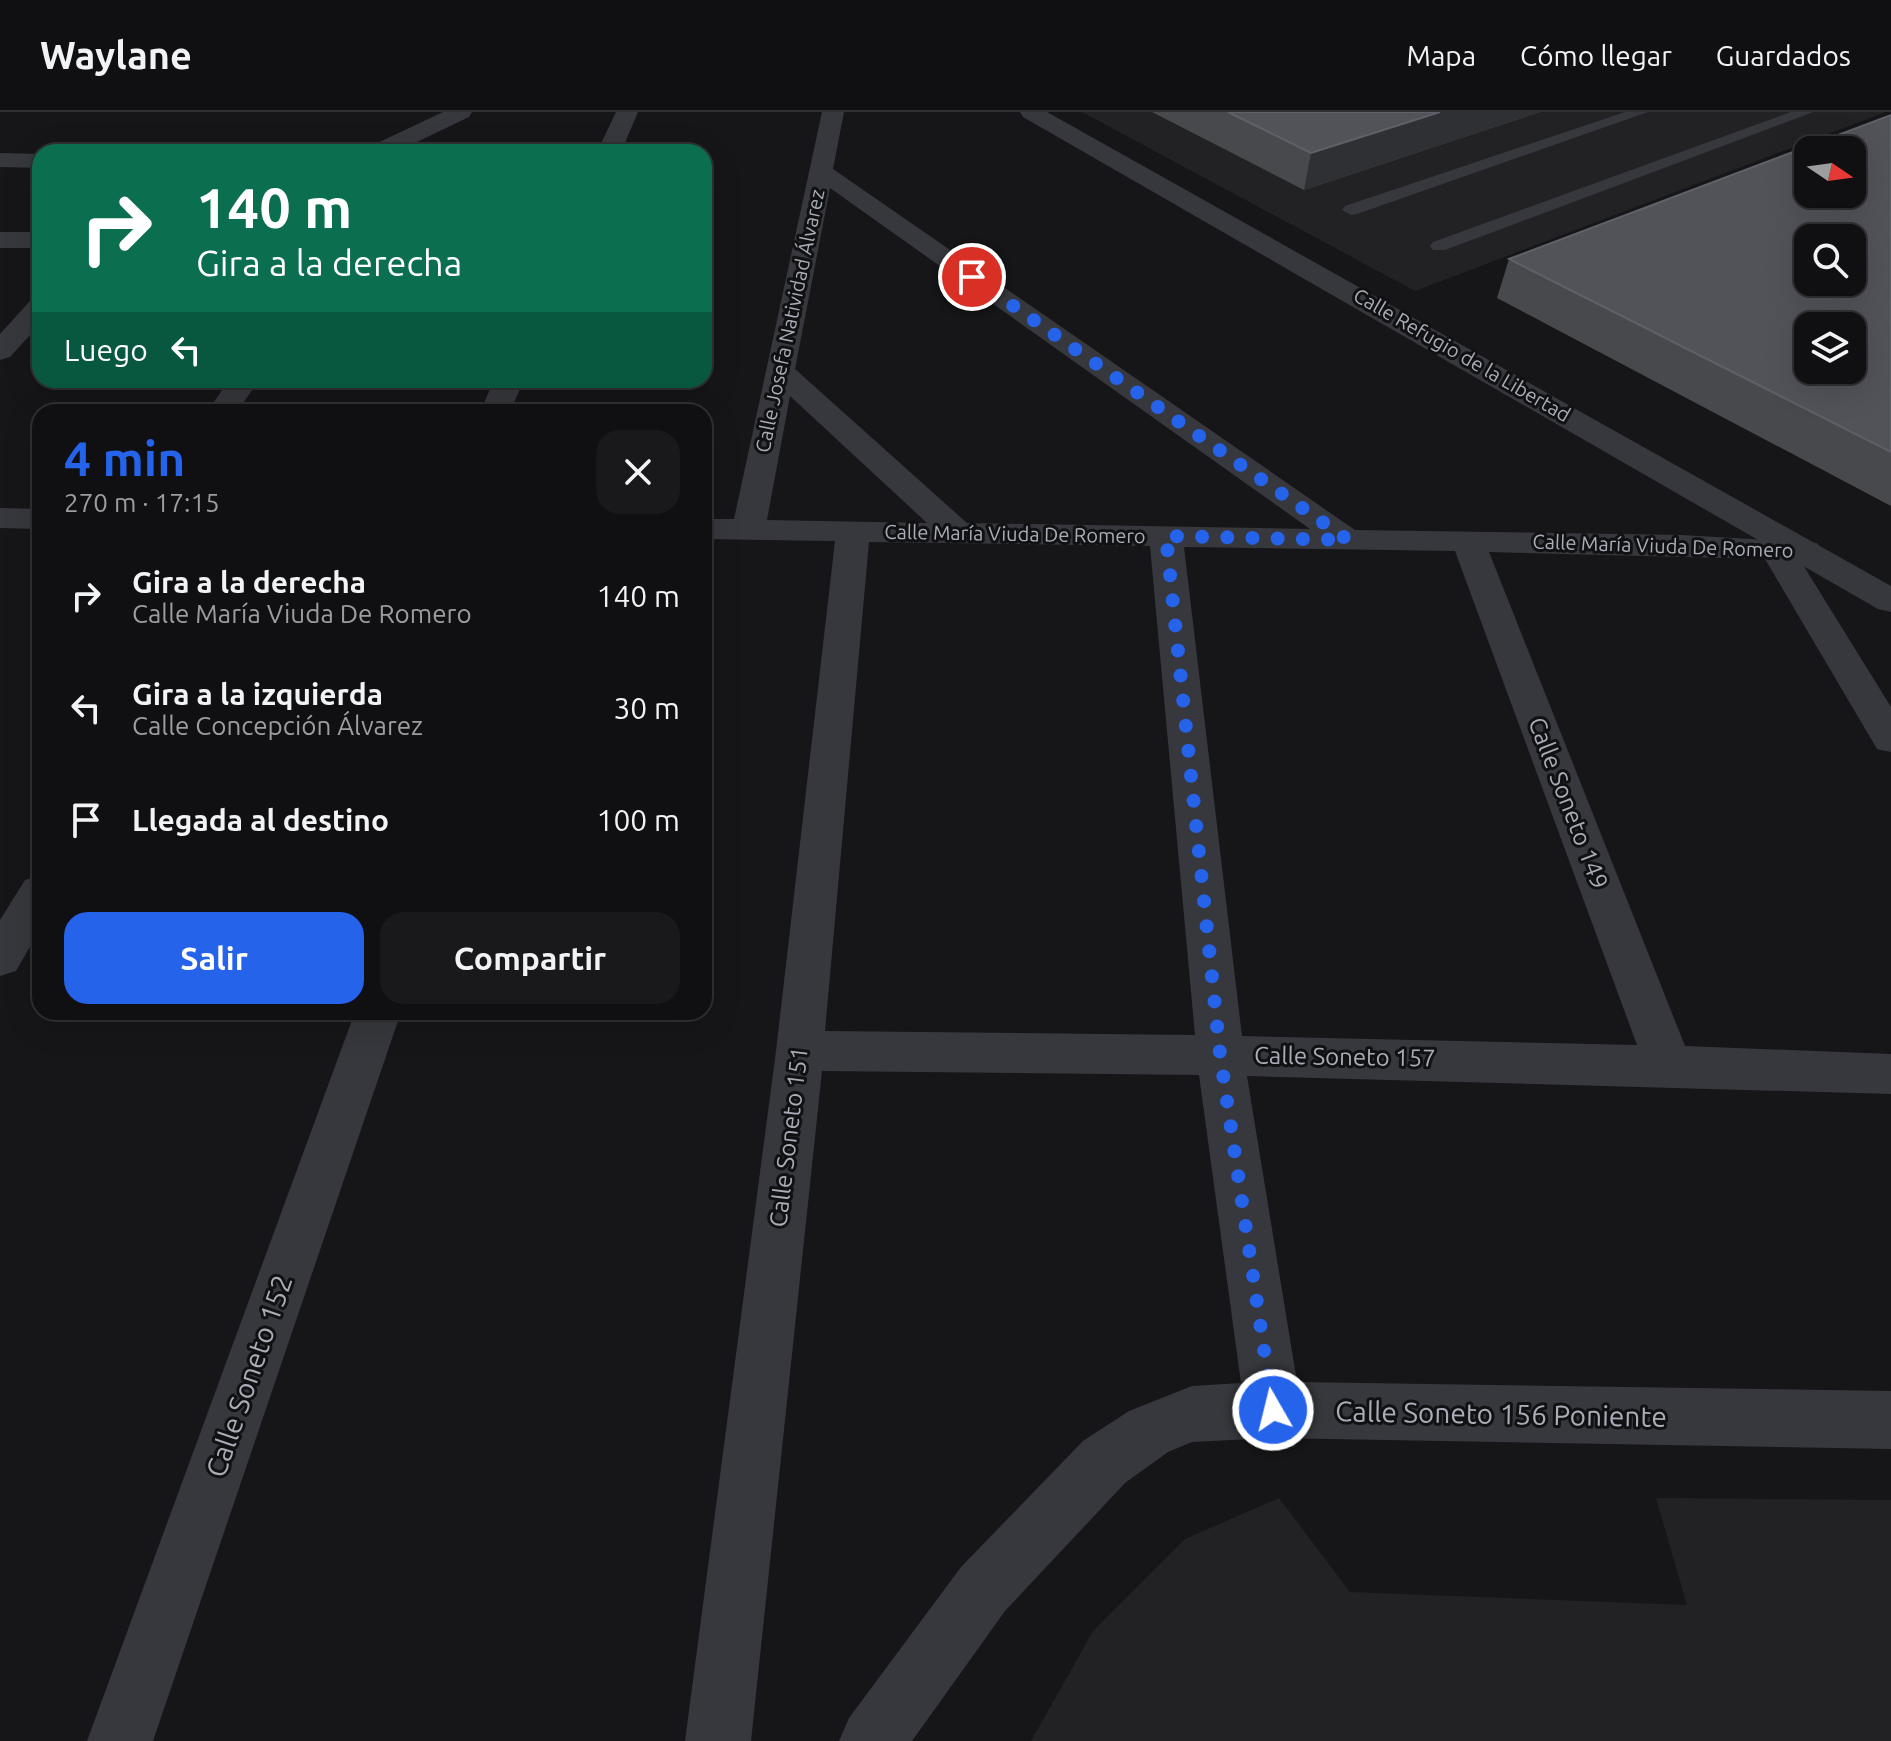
<!DOCTYPE html>
<html lang="es">
<meta charset="utf-8">
<style>
body{margin:0;font-family:Ubuntu,sans-serif;background:#19191b;color:#f1f3f6;height:100vh;display:flex;flex-direction:column;font-size:30px;white-space:nowrap}
*{box-sizing:border-box;margin:0}
p{font-size:26px;color:#9c9d9f}
.icon{flex:none;width:44px;height:44px;fill:none;stroke:currentColor;stroke-width:2;stroke-linecap:round;stroke-linejoin:round}
.map{position:relative;flex:1;overflow:hidden}
.details{position:absolute;left:32px;top:292px;width:680px;height:616px;display:flex;flex-direction:column;background:#101012;border-radius:24px;box-shadow:0 8px 32px #0002,0 0 0 2px #303032}
.details>*{flex:none}
.top-card{position:absolute;left:32px;top:32px;width:680px;height:244px;border-radius:24px;box-shadow:0 8px 32px #0002,0 0 0 2px #303032;background:#0b6e4f;color:#fff;overflow:hidden}
.needle{width:52px;rotate:103deg}
.tools{position:absolute;left:1794px;top:24px;display:grid;gap:16px}
.tools a{display:grid;place-items:center;width:72px;height:72px;border-radius:16px;background:#101012;box-shadow:0 8px 32px #0002,0 0 0 2px #303032;font-size:40px}
.pin{position:absolute;display:grid;place-items:center;width:68px;height:68px;color:#fff;margin:-34px;border:4px solid #fff;border-radius:50%;box-shadow:0 2px 8px #0007}
.me{position:absolute;width:88px;margin:-44px;rotate:352deg;stroke-linejoin:round;filter:drop-shadow(0 0 6px #0008)}
.turn{display:flex;align-items:center;gap:28px;height:168px;padding:0 32px;font-size:36px}
.turn .icon{width:104px;height:104px;stroke-width:2.5}
.turn b{display:block;font-size:56px;line-height:68px}
.then{display:flex;align-items:center;height:76px;padding:0 32px;background:#0003;gap:16px;font-size:30px}
.round{display:grid;place-items:center;flex:none;width:84px;height:84px;border-radius:24px;background:#19191b}
.headline{display:flex;align-items:center;justify-content:space-between;height:136px;padding:0 32px}
h1{font-size:48px;font-weight:600;line-height:60px;color:#2563eb}
.cta{display:flex;gap:16px;margin-top:auto;padding:16px 32px}
.cta a{flex:1;height:92px;border-radius:24px;background:#2563eb;color:#fff;font-size:32px;font-weight:600;line-height:92px;text-align:center}
.cta a+a{background:#19191b;color:#f1f3f6}
ul{padding:0;list-style:none}
li{display:flex;align-items:center;gap:24px;height:112px;padding:0 32px}
li div{flex:1}
li b{display:block;font-size:30px}
li em{font-style:normal}
header{display:flex;align-items:center;gap:48px;box-sizing:border-box;height:112px;padding:0 40px;background:#101012;border-bottom:2px solid #303032}
header strong{font-size:38px}
nav{display:flex;gap:44px;margin-inline-start:auto;font-size:28px}
.map>svg:first-child{display:block}
.built{fill:#222225}
.lines{fill:none;stroke-linecap:round;stroke-linejoin:round}
.service{fill:#37383d;fill-rule:evenodd}
.minor{fill:#37383d;fill-rule:evenodd}
.tertiary{fill:#37383d;fill-rule:evenodd}
.wall{fill:#47494d}
.shaded-wall{fill:#2f3033}
.building{fill:#525359;stroke:#5f6168;stroke-width:2;fill-rule:evenodd}
.route{stroke:#2563eb;stroke-width:14;stroke-dasharray:0 25.2}
.labels{text-anchor:middle;stroke-width:6;stroke-linejoin:round;paint-order:stroke}
.far-street-label{font-size:20px;fill:#a8adb8;stroke:#111113}
.street-label{font-size:24px;fill:#a8adb8;stroke:#111113}
.near-street-label{font-size:28px;fill:#a8adb8;stroke:#111113}
</style>
<header>
<strong>Waylane</strong>
<nav><a>Mapa</a><a>Cómo llegar</a><a>Guardados</a></nav>
</header>
<div class="map">
<svg width="1891" height="1629" viewBox="0 0 1891 1629">
<rect width="100%" height="100%" fill="#161618"/>
<!-- built -->
<path class="built" d="M1082 0H1886L1415 179Z
M1279 1386 1350 1480 1687 1493 1656 1386 1891 1388V1629H1031L1093 1519 1185 1427Z"/>
<g class="lines">
<!-- service -->
<path class="service" d="M1625 0H1648L1357 102 1351 103 1342 98 1345 94Z
M1791 0H1813L1445 138H1433L1430 134 1433 130Z"/>
<!-- minor -->
<path class="minor" d="M443 0H472L469 5 396 40H365L369 35Z
M616 0H638L621 40H597Z
M822 0H844L833 57 1355 418 1682 423 1817 431 1822 438 1817 445 1800 448 1891 595V640L1877 637 1765 447 1489 440 1685 934 1891 942V982L1247 964 1297 1270 1891 1279V1337L1273 1326 1192 1330 1168 1340 1125 1371 1005 1499 912 1629H839L849 1606 961 1455 1083 1329 1129 1299 1192 1274 1241 1271 1199 963 822 959 751 1629H685L776 939 835 429 704 427V407H734ZM830 76 1310 417 967 411 795 257ZM790 284 927 411 767 408ZM869 430 1150 434 1195 923 825 919ZM1184 435 1455 439 1637 933 1242 924Z
M0 41 40 42V56L0 55Z
M0 120H40V136H0Z
M40 187V212L10 245 0 248V222L30 189Z
M229 268H259L237 300H207Z
M494 268H524L510 300H480Z
M0 396 40 397V417L0 416Z
M40 764V817L16 859 0 864V808L25 768Z
M355 900H401L153 1629H87Z"/>
<!-- tertiary -->
<path class="tertiary" d="M1020 0H1047L1891 474V500L1878 497 1023 5Z"/>
</g>
<!-- wall -->
<path class="wall" d="M1152 0H1540L1304 78Z
M1891 3V394L1497 186 1509 147Z"/>
<!-- shaded-wall -->
<path class="shaded-wall" d="M1440 0H1540L1304 78 1311 41Z"/>
<!-- building -->
<path class="building" d="M1228 0H1440L1311 41Z
M1891 3V340L1509 147ZM1808 38H1852V82H1808ZM1808 126H1852V170H1808ZM1808 214H1852V258H1808Z"/>
<g class="lines">
<!-- route -->
<path class="route" d="M972 165 1348 428 1166 424 1220 942 1273 1298"/>
</g>
<g class="labels">
<!-- far-street labels -->
<g class="far-street-label">
<text transform="translate(790 209) rotate(-78)" y="7">Calle Josefa Natividad Álvarez</text>
<text transform="translate(1462 243) rotate(30)" y="7">Calle Refugio de la Libertad</text>
<text transform="translate(1015 422) rotate(1)" y="7">Calle María Viuda De Romero</text>
<text transform="translate(1663 434) rotate(2)" y="7">Calle María Viuda De Romero</text>
</g>
<!-- street labels -->
<g class="street-label">
<text transform="translate(1568 691) rotate(69)" y="8">Calle Soneto 149</text>
<text transform="translate(1345 945) rotate(1)" y="8">Calle Soneto 157</text>
<text transform="translate(789 1025) rotate(-83)" y="8">Calle Soneto 151</text>
</g>
<!-- near-street labels -->
<g class="near-street-label">
<text transform="translate(249 1264) rotate(-71)" y="10">Calle Soneto 152</text>
<text transform="translate(1501 1302) rotate(1)" y="10">Calle Soneto 156 Poniente</text>
</g>
</g>
</svg>
<div class="tools">
<a><svg class="needle" viewBox="-14 -14 28 28"><path d="M0-13l5 13h-10z" fill="#e53935"/><path d="M0 13l5-13h-10z" fill="#9c9d9f"/></svg></a>
<a><svg class="icon" aria-label="search" viewBox="0 0 24 24"><circle cx="10" cy="10" r="6"/><path d="M15 15l6 6"/></svg></a>
<a><svg class="icon" aria-label="layers" viewBox="0 0 24 24"><path d="M12 4l9 5-9 5-9-5zM3 14l9 5 9-5"/></svg></a>
</div>
<div class="pin" style="left:972px;top:165px;background:#d93025"><svg class="icon" aria-label="arrive" viewBox="0 0 24 24"><path d="M6 21V4h12l-3 4 3 4H6"/></svg></div>
<svg class="me" style="left:1273px;top:1298px" viewBox="-20 -20 40 40"><circle r="17" fill="#2563eb" stroke="#fff" stroke-width="3"/><path d="M0-11L8 9 0 5-8 9z" fill="#fff"/></svg>
<div class="top-card">
<div class="turn"><svg class="icon" aria-label="right" viewBox="0 0 24 24"><path d="M7 20v-9h11M14 6l5 5-5 5"/></svg><div><b>140 m</b>Gira a la derecha</div></div>
<div class="then">Luego<svg class="icon" aria-label="left" viewBox="0 0 24 24"><path d="M17 20v-9H6M10 6l-5 5 5 5"/></svg></div>
</div>
<section class="details">
<div class="headline"><div><h1>4 min</h1><p>270 m · 17:15</p></div><a class="round"><svg class="icon" aria-label="close" viewBox="0 0 24 24"><path d="M6 6l12 12M18 6L6 18"/></svg></a></div>
<ul>
<li><svg class="icon" aria-label="right" viewBox="0 0 24 24"><path d="M7 20v-9h11M14 6l5 5-5 5"/></svg><div><b>Gira a la derecha</b><p>Calle María Viuda De Romero</p></div><em>140 m</em></li>
<li><svg class="icon" aria-label="left" viewBox="0 0 24 24"><path d="M17 20v-9H6M10 6l-5 5 5 5"/></svg><div><b>Gira a la izquierda</b><p>Calle Concepción Álvarez</p></div><em>30 m</em></li>
<li><svg class="icon" aria-label="arrive" viewBox="0 0 24 24"><path d="M6 21V4h12l-3 4 3 4H6"/></svg><div><b>Llegada al destino</b></div><em>100 m</em></li>
</ul>
<div class="cta"><a>Salir</a><a>Compartir</a></div>
</section>
</div>
